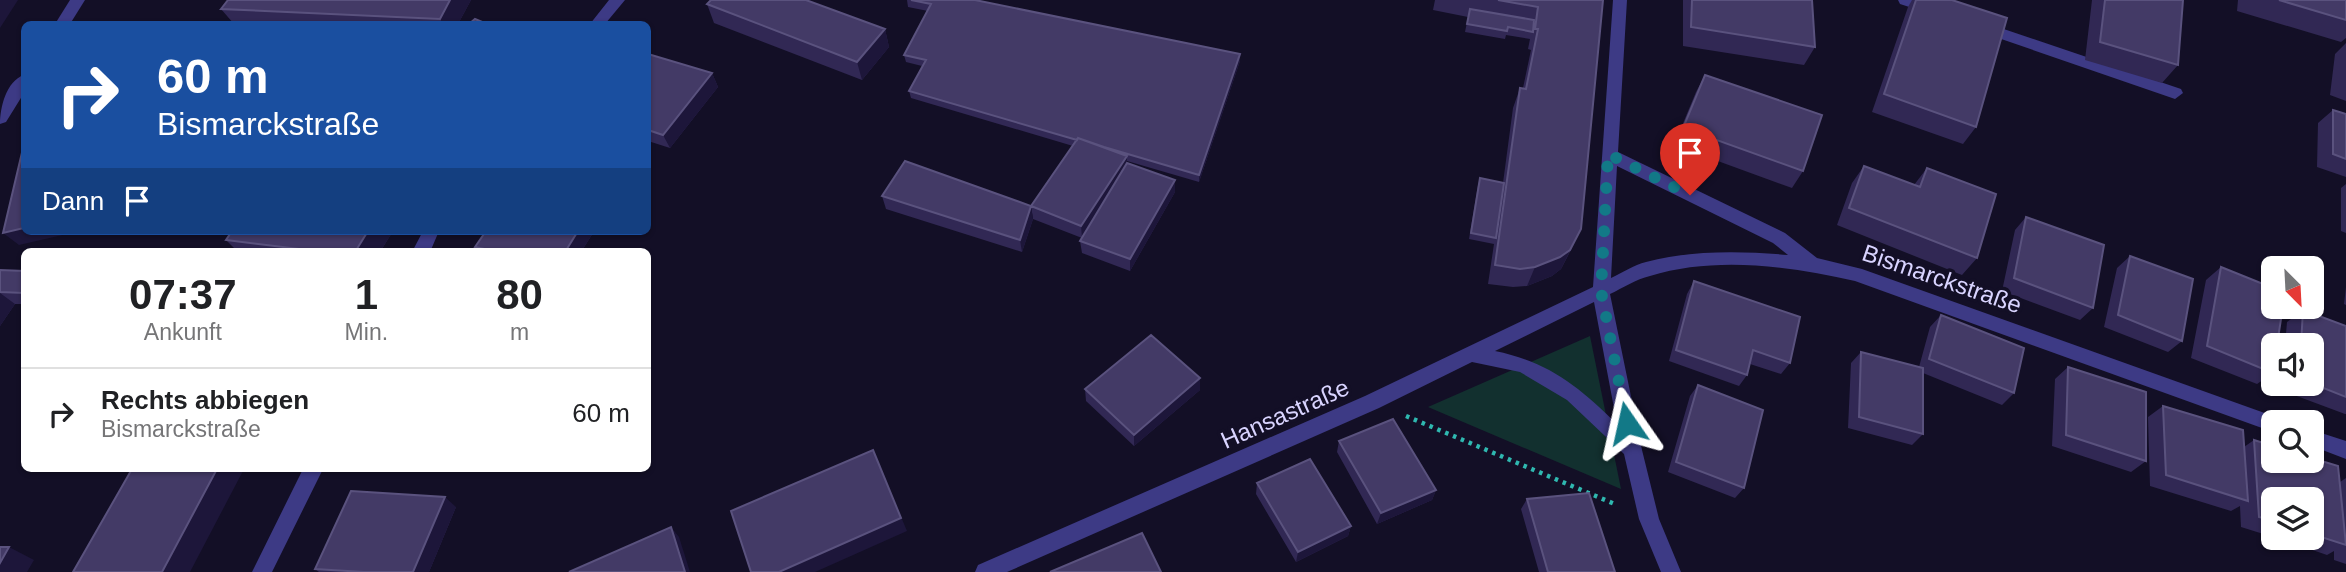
<!DOCTYPE html>
<html lang="de">
<meta charset="utf-8">
<style>
body{margin:0;font-family:Arial,sans-serif;background:#f2f2f2;color:#202124;height:100vh;display:flex;flex-direction:column;font-size:26px;white-space:nowrap}
*{box-sizing:border-box;margin:0}
p{font-size:23px;color:#757577}
.icon{flex:none;width:38px;height:38px;fill:none;stroke:currentColor;stroke-width:2;stroke-linecap:round;stroke-linejoin:round}
.map{position:relative;flex:1;overflow:hidden}
.drawer{position:absolute;left:21px;top:248px;width:630px;height:224px;display:flex;flex-direction:column;background:#fff;border-radius:10px;box-shadow:0 2px 5px #0004}
.drawer>*{flex:none}
.top-card{position:absolute;left:21px;top:21px;width:630px;height:214px;border-radius:10px;box-shadow:0 2px 5px #0004;background:#1a4fa0;color:#fff;overflow:hidden}
.needle{width:46px;rotate:156deg}
.fabs{position:absolute;left:2261px;top:256px;display:grid;gap:14px}
.fabs a{display:grid;place-items:center;width:63px;height:63px;border-radius:10px;background:#fff;box-shadow:0 2px 5px #0004;font-size:35px}
.pin{position:absolute;display:grid;place-items:center;width:60px;height:60px;color:#fff;margin:-72px -30px;border-radius:50% 50% 50% 0;rotate:-45deg;box-shadow:0 0 7px #0007}
.pin .icon{rotate:45deg}
.me{position:absolute;width:77px;margin:-38px;rotate:349deg;stroke-linejoin:round;filter:drop-shadow(0 0 5px #0008)}
.turn{display:flex;align-items:center;gap:24px;height:147px;padding:0 21px;font-size:32px}
.turn .icon{width:91px;height:91px;stroke-width:2.5}
.turn b{display:block;font-size:49px;line-height:60px}
.then{display:flex;align-items:center;height:66px;padding:0 21px;background:#0003;gap:14px;font-size:26px}
.eta{display:flex;justify-content:space-evenly;align-items:center;height:119px;text-align:center}
.eta b{font-size:42px;font-weight:700;line-height:49px}
ul{padding:0;list-style:none}
li{display:flex;align-items:center;gap:21px;height:91px;padding:0 21px;border-top:2px solid #e0e0e0}
li div{flex:1}
li b{display:block;font-size:26px}
li em{font-style:normal}
.map>svg:first-child{display:block}
.green{fill:#12302f}
.lines{fill:none;stroke-linecap:round;stroke-linejoin:round}
.path{stroke:#2fb8b0;stroke-width:4.5;stroke-dasharray:3.5 5;stroke-linecap:butt}
.minor{fill:#3d3a85;fill-rule:evenodd}
.wall{fill:#312854}
.shaded-wall{fill:#1d163a}
.building{fill:#433a66;stroke:#5a527e;stroke-width:2}
.route{stroke:#127987;stroke-width:12;stroke-dasharray:0 21.6}
.labels{text-anchor:middle;stroke-width:7;stroke-linejoin:round;paint-order:stroke}
.street-label{font-size:24px;fill:#d9d4ff;stroke:#130f26}
</style>
<div class="map">
<svg width="2346" height="572" viewBox="0 0 2346 572">
<rect width="100%" height="100%" fill="#130f26"/>
<!-- green -->
<path class="green" d="M1590 336 1621 489 1428 407Z"/>
<g class="lines">
<!-- path -->
<path class="path" d="M1406 416 1617 505"/>
<!-- minor -->
<path class="minor" d="M70 0H85L70 24H55Z
M609 0H625L605 24H590Z
M1613 0H1627L1618 152 1785 233 1817 258 1862 269 2273 416 2281 422H2273V432L1855 281C1790 266 1715 256 1650 276 1636 279 1623 288 1610 294L1642 450 1659 519 1681 572H1661L1639 519 1624 454 1567 400 1520 372 1472 362 1379 408 1007 572H975L978 565 1365 396 1593 287ZM1617 166 1773 243 1788 255C1741 251 1692 250 1646 262 1634 265 1622 273 1611 278ZM1594 302 1617 424C1578 386 1549 362 1495 351Z
M1898 0H1921L1939 6 1941 10 1934 15 1900 4Z
M1980 21 2181 89 2183 93 2175 99 1975 30 1972 26 1975 22Z
M24 75V93L6 122 0 124C0 108 6 81 24 75Z
M423 231H439L430 252H412Z
M2312 430 2346 441V459L2312 446Z
M303 469H323L272 572H252Z"/>
</g>
<!-- wall -->
<path class="wall" d="M471 0 458 24H234L221 9Z
M907 0H976L1240 54V61L1199 182 1127 161V163L1175 192 1130 271 1082 253 1080 241 1082 238 1033 219 1031 206 1073 146 911 98 909 91 922 66 906 62 904 55 928 11 908 7Z
M1435 0H1603L1572 248 1561 269 1552 276 1527 286 1513 287 1488 284 1494 244 1469 239 1478 185 1480 178 1503 183 1513 108 1520 88H1523L1531 50 1528 49 1530 39 1506 35 1505 39 1465 32 1468 17 1433 10Z
M1683 0H1812L1815 47 1804 65 1683 46Z
M1912 0H1952L1976 127 1963 144 1872 112 1908 7Z
M2092 0H2183L2178 65 2162 83 2085 60Z
M2238 0H2346V38L2341 42 2237 11Z
M707 4 885 29 889 47 862 80 714 23Z
M2346 43V101L2330 95 2335 54Z
M648 54 712 73 718 87 670 148 648 141Z
M1705 75 1803 171 1792 188 1674 145 1696 92Z
M2333 110 2346 114V177L2317 167 2318 123Z
M1864 166 1914 185 1927 168 1977 258 1962 275 1837 225 1852 183Z
M2346 184V233L2341 231V188Z
M882 196 1033 219 1022 252 886 209Z
M2026 217 2093 308 2080 320 2002 291 2015 230Z
M393 231 380 252H238L226 240Z
M486 231H591L593 233 581 252H479L475 247Z
M2130 256 2182 341 2168 352 2104 327 2117 268Z
M2221 267 2273 373 2257 384 2191 358 2206 280Z
M0 270 24 271V304H15L0 326Z
M1694 281 1790 363 1781 374 1750 364 1747 375 1739 386 1669 361 1687 294Z
M2346 287V305L2344 304Z
M2303 310 2346 326V414H2345L2281 390 2282 383H2312V345H2285L2287 322Z
M1941 315 2014 393 2002 405 1923 373V434L1912 445 1848 428 1851 363 1861 352 1919 367 1930 327Z
M2068 367 2146 461 2131 472 2052 446 2055 379Z
M1698 385 1744 488 1735 498 1668 472 1690 396Z
M1085 389 1200 390 1134 446 1086 401Z
M2163 406 2244 447 2254 440 2340 482 2346 478V564L2334 560V551L2327 555 2274 537H2312V499H2273V537L2241 527 2240 506 2231 511 2150 486 2148 417Z
M1339 441 1436 490 1432 500 1377 524 1337 452Z
M1257 483 1351 526 1348 536 1296 562 1256 494Z
M1527 499 1615 572H1539L1521 509Z
M456 507 429 572H319L315 569Z"/>
<!-- shaded-wall -->
<path class="shaded-wall" d="M0 0H18L0 28Z
M450 0H471L458 24H443L440 19Z
M885 29 889 47 862 80 857 62Z
M1240 54V61L1199 182V175Z
M712 73 718 87 670 148 663 135Z
M1127 156V169L1082 238 1081 226Z
M1175 180V192L1130 271V259Z
M648 184 651 192 648 198Z
M1031 206 1033 219 1022 252 1020 240Z
M24 228V231H80L19 245 3 233Z
M1581 229 1561 269 1552 276 1527 286 1535 267Z
M368 231H393L380 252H355Z
M578 231H591L593 233 581 252H565Z
M0 293 15 304 0 326Z
M1200 378V390L1134 446V435Z
M873 450 907 531 815 572H779Z
M217 469H244L190 572H162Z
M1436 490 1432 500 1377 524 1381 513Z
M445 497 456 507 429 572H413Z
M1351 526 1348 536 1296 562 1298 552Z
M671 527 679 537 690 572H685Z
M9 547 34 560 27 572H0V563Z"/>
<!-- building -->
<path class="building" d="M228 0H450L440 19 221 9Z
M711 0H806L885 29 857 62 707 4Z
M911 0H975L1240 54 1199 175 1104 147 1078 138 1077 140 909 91 926 60 904 55 931 4Z
M1498 0H1603L1581 229 1570 250 1560 257 1535 267 1520 269 1495 265 1520 88 1526 89 1538 29H1535L1538 7Z
M1692 0H1812L1815 47 1691 27Z
M1916 0H1952L2007 18 1976 127 1884 94Z
M2105 0H2183L2178 65 2100 42Z
M2279 0H2346V20Z
M1470 9 1534 20 1533 32 1508 27 1507 31 1467 24Z
M475 19 487 24H469Z
M648 54 712 73 663 135 648 130Z
M1705 75 1822 115 1803 171 1683 128Z
M2333 110 2346 114V159L2333 154Z
M1078 138 1127 156 1081 226 1031 206Z
M24 144V228L3 233Z
M905 161 1031 206 1020 240 882 196Z
M1127 163 1175 180 1130 259 1080 241Z
M1864 166 1920 187 1927 168 1996 194 1977 258 1849 208Z
M1480 178 1504 183 1496 238 1471 233Z
M2026 217 2104 245 2093 308 2014 278Z
M232 231H368L355 252H324L226 240Z
M486 231H578L565 252H499L475 247Z
M2130 256 2193 279 2182 341 2118 315Z
M2221 267 2273 288V306H2283L2277 345H2273V373L2207 346Z
M0 270 24 271V293L0 292Z
M1694 281 1800 317 1790 363 1753 350 1747 375 1676 350Z
M2303 310 2346 326V397L2311 383H2312V345H2301Z
M1941 315 2024 348 2014 393 1929 359Z
M1151 335 1200 378 1134 435 1085 389Z
M1861 352 1923 368V434L1859 417Z
M2068 367 2146 392V461L2066 435Z
M1698 385 1763 410 1744 488 1676 462Z
M2163 406 2243 430 2248 501 2166 475Z
M1393 419 1436 490 1381 513 1339 441Z
M2254 440 2273 446V460H2312V458L2338 466 2346 545 2312 534V499H2273V521L2259 517Z
M873 450 901 518 779 572H751L731 511Z
M1310 459 1351 526 1298 552 1257 483Z
M132 469H217L162 572H73Z
M351 491 445 497 413 572H364L315 569Z
M1589 493 1615 572H1548L1527 499Z
M671 527 685 572H569Z
M1142 533 1161 572H1050Z
M0 547H9L0 563Z"/>
<g class="lines">
<!-- route -->
<path class="route" d="M1627 423 1601 291 1608 154 1690 195"/>
</g>
<g class="labels">
<!-- street labels -->
<g class="street-label">
<text transform="translate(1942 279) rotate(19)" y="8">Bismarckstraße</text>
<text transform="translate(1285 414) rotate(-24)" y="8">Hansastraße</text>
</g>
</g>
</svg>
<div class="fabs">
<a><svg class="needle" viewBox="-14 -14 28 28"><path d="M0-13l5 13h-10z" fill="#e53935"/><path d="M0 13l5-13h-10z" fill="#757577"/></svg></a>
<a><svg class="icon" aria-label="sound" viewBox="0 0 24 24"><path d="M4 9h4l5-4v14l-5-4H4zM17 9q2 3 0 6"/></svg></a>
<a><svg class="icon" aria-label="search" viewBox="0 0 24 24"><circle cx="10" cy="10" r="6"/><path d="M15 15l6 6"/></svg></a>
<a><svg class="icon" aria-label="layers" viewBox="0 0 24 24"><path d="M12 4l9 5-9 5-9-5zM3 14l9 5 9-5"/></svg></a>
</div>
<div class="pin" style="left:1690px;top:195px;background:#d93025"><svg class="icon" aria-label="arrive" viewBox="0 0 24 24"><path d="M6 21V4h12l-3 4 3 4H6"/></svg></div>
<svg class="me" style="left:1627px;top:423px" viewBox="-20 -20 40 40"><path d="M0-17L14 15 0 8-14 15z" fill="#127987" stroke="#fff" stroke-width="4"/></svg>
<div class="top-card">
<div class="turn"><svg class="icon" aria-label="right" viewBox="0 0 24 24"><path d="M7 20v-9h11M14 6l5 5-5 5"/></svg><div><b>60 m</b>Bismarckstraße</div></div>
<div class="then">Dann<svg class="icon" aria-label="arrive" viewBox="0 0 24 24"><path d="M6 21V4h12l-3 4 3 4H6"/></svg></div>
</div>
<section class="drawer">
<div class="eta">
<div><b>07:37</b><p>Ankunft</p></div>
<div><b>1</b><p>Min.</p></div>
<div><b>80</b><p>m</p></div>
</div>
<ul>
<li><svg class="icon" aria-label="right" viewBox="0 0 24 24"><path d="M7 20v-9h11M14 6l5 5-5 5"/></svg><div><b>Rechts abbiegen</b><p>Bismarckstraße</p></div><em>60 m</em></li>
</ul>
</section>
</div>
